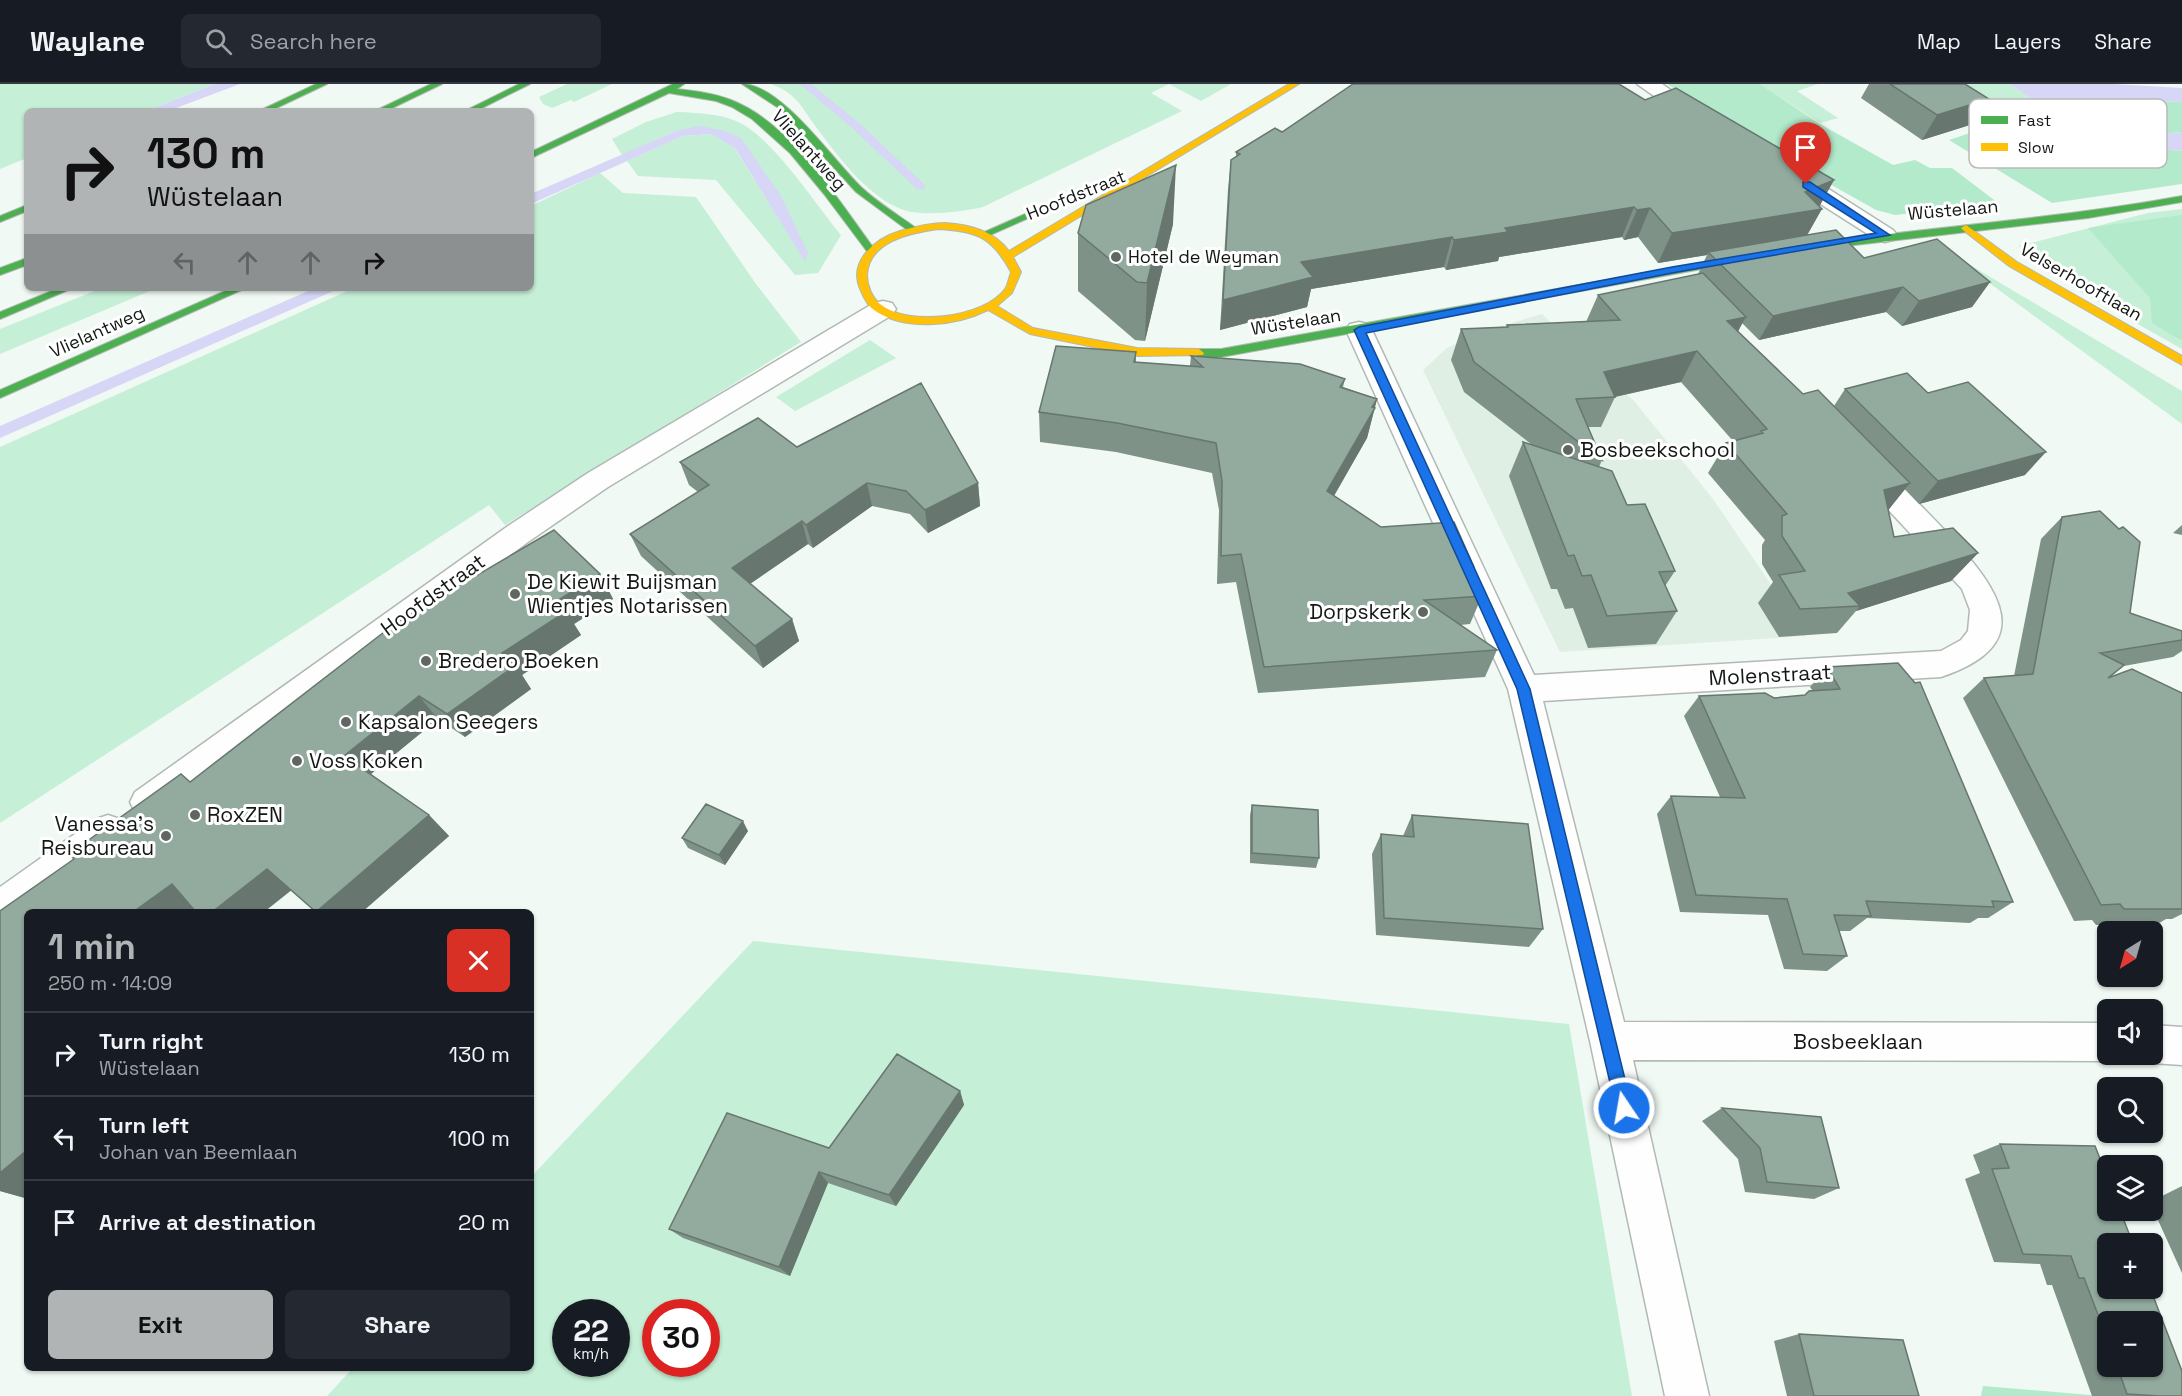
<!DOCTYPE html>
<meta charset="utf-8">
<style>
body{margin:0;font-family:"Space Grotesk",sans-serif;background:#242831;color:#f1f3f6;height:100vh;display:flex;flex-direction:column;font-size:22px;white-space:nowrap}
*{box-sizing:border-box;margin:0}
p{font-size:20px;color:#9ea1a6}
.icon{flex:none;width:33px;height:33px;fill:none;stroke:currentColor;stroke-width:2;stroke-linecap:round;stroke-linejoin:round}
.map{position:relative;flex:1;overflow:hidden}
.sheet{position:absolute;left:24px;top:825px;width:510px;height:462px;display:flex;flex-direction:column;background:#171b24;border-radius:9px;box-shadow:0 2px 4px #0004}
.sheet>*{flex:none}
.banner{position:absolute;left:24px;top:24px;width:510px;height:183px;border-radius:9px;box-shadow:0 2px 4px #0004;background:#b0b4b4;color:#111;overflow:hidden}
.needle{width:39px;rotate:217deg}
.controls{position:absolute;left:2097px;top:837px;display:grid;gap:12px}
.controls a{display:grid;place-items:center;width:66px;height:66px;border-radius:9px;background:#171b24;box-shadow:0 2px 4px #0004;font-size:30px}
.speed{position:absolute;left:552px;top:1215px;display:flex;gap:12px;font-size:30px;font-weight:700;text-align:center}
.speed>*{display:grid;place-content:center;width:78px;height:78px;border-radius:50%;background:#171b24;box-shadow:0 2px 4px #0004;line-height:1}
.speed small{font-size:15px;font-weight:400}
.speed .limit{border:9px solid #d22;background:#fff;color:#111}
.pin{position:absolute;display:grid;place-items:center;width:51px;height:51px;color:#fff;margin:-62px -26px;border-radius:50% 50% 50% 0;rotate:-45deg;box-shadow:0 0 6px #0007}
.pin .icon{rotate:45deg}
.me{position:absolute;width:66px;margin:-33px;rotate:348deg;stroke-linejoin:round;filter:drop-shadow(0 0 4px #0008)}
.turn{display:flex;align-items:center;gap:21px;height:126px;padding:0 24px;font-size:27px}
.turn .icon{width:78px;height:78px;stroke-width:2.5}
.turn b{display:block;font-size:42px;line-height:51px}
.lanes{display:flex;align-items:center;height:57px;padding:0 24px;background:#0003;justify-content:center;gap:30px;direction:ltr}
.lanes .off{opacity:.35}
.round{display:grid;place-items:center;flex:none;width:63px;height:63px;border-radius:9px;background:#242831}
.overview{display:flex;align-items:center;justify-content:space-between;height:102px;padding:0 24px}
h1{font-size:36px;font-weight:700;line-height:45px;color:#b0b4b4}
.primary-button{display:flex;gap:12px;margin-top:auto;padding:12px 24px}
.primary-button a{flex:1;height:69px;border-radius:9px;background:#b0b4b4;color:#111;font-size:24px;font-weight:700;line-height:69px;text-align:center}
.primary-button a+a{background:#242831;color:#f1f3f6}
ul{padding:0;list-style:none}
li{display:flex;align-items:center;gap:18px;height:84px;padding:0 24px;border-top:2px solid #363941}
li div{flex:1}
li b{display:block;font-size:22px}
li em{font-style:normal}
header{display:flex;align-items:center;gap:36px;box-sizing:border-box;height:84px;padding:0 30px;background:#171b24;border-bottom:2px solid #363941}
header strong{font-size:28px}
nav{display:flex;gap:33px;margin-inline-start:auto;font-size:21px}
.search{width:420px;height:54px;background:#242831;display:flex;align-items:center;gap:15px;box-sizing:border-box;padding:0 21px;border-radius:9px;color:#9ea1a6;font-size:22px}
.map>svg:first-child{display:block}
.built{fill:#dfefe4}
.green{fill:#c5efd6;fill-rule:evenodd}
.forest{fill:#b3eacb}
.water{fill:#d7d6f7}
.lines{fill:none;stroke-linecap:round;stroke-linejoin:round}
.stream{fill:#d7d6f7;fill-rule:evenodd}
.street-casing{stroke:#b2b9b4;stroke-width:3}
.fast-casing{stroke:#b2b9b4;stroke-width:2}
.slow-casing{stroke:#b2b9b4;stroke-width:2}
.street{fill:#fdfefd;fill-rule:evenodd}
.fast{fill:#4caf50;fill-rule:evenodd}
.slow{fill:#ffc107;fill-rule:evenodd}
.wall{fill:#7e9288;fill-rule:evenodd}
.shaded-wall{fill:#67776f}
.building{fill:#93aa9e;stroke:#67776f;stroke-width:1.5}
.route{fill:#1a73e8;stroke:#114b97;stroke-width:1.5}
.poi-dot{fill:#606763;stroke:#fff;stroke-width:2}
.labels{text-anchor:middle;stroke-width:6;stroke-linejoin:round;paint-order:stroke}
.far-street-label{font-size:18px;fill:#131815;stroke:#fff}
.far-poi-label{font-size:18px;fill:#131815;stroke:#fff;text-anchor:start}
.poi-label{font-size:21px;fill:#131815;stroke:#fff;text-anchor:start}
.street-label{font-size:21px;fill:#131815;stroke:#fff}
.key{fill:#fff;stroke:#b8bab9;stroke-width:1.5}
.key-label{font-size:16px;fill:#131815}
</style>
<header>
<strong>Waylane</strong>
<div class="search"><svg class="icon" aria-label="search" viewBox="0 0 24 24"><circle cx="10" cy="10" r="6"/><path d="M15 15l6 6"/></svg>Search here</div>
<nav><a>Map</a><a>Layers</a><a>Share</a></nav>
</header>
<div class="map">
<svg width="2182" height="1312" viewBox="0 0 2182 1312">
<rect width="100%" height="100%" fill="#f0f9f3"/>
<!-- built -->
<path class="built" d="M1542 230 1635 318 1713 415 1806 552 1560 568 1423 286 1447 264 1478 249Z"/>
<!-- green -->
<path class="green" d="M0 0H215L146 27H27V74L0 85Z
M567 0H612L574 18 571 16 552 24 543 20 539 13Z
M771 0H1231L1201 17 1169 0 1151 9 1182 27 983 123C962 128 920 133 901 125 866 111 838 72 816 43 800 21 797 10 771 0Z
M1760 0H1818L1797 7 1838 34 1820 39Z
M1930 0H2010L2038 18 2027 30 1992 40Z
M677 28C697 29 716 29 736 37 771 51 816 121 841 151L818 189 795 191 716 96 638 92 627 77 683 52 711 50 734 63 805 177 725 47H676L622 71 612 55 646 38Z
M600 89 623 109 696 113 756 200 801 258 505 441 489 421 0 739V363L354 204H531V122Z
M2182 125V256L2176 254 2182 257V265L2074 204 2019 162 2148 129Z
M1940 163 2182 307V340Z
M102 204H157L0 270V245Z
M870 256 896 274 795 327 776 313Z
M753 857 1569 940 1632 1312H327L353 1284H531V1093ZM566 1228H616V1280H566ZM656 1228H706V1280H656Z"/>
<!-- forest -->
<path class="forest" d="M1667 0H1760L1820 40 1893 81 1915 76 1930 84H1952L1998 119 1895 131 1876 126 1828 99Z
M2140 16 2182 18V48C2146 50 2113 61 2086 31V23L2091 19Z
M2038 18 2088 53 2137 63 2182 67V100L2052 119 1949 56 2027 30Z
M2182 131V257L2152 239 2150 214 2088 144Z
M1983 1302 2102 1312H1981Z"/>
<!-- water -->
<path class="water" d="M215 0H240L168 27H146Z
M2010 0H2113L2182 4V18L2140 16 2091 19 2086 23V31C2113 61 2146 50 2182 48V67L2137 63 2088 53Z
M699 42 725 47 741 54 781 112 808 169 805 178 735 64 711 50 683 52 531 120V110L676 47Z
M315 204H340L0 354V342Z"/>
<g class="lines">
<!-- stream -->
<path class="stream" d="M800 0H811L858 38 925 101V105H917L850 42Z"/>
<!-- street casing -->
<g class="street-casing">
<path id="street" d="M1637 0H1662L1710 33 1707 38H1691Z
M1786 81 1794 83 1893 146 1897 151 1893 156 1885 158 1877 156 1778 93 1775 88 1778 83Z
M883 217 892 219 896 225 892 231 608 403 528 458 159 728 147 733 135 728 130 718 135 708 508 442 588 389 874 219Z
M1359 238 1368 240 1372 246 1534 591 1941 567 1961 556 1968 547 1970 526 1962 505 1855 390 1851 383 1855 376 1865 373 1875 376C1900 401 1925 425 1949 451 1999 505 2040 560 1941 593L1543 617 1624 938 2108 939V970H2122L2108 977 1633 976 1709 1312H1665L1590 957 1508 605 1346 246 1350 240Z
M108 731 120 735 125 746 120 757 13 836 0 841V803L96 735Z
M2152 941 2182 943V981L2152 979 2138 973 2137 970H2152Z"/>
</g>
<!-- fast casing -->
<g class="fast-casing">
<path id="fast" d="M316 0H327L270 27H259Z
M431 0H442L386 27H375Z
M519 0H530L476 27H465Z
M673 0H684L677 5C695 7 713 9 731 16 791 39 838 116 875 166V170H869L824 110 790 69 752 35 732 23 716 17 669 9 531 74V68Z
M742 0C781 0 833 76 861 103 877 118 898 131 916 144V148H910L856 108 780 25Z
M1095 99 1103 101 988 152 980 150Z
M2182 112V118L2088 134 1803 167 1798 164 1803 161C1929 143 2057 135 2182 112Z
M27 121V127L0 138V132Z
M1747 171 1751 172V176L1221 273H1199L1194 269 1199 265H1221Z
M27 174V181L0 191V184Z
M59 204H73L0 235V228Z
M232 204H246L0 314V306Z"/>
</g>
<!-- slow casing -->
<g class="slow-casing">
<path id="slow" d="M1289 0H1299L1013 173 1021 188 1012 209 997 222 1033 244 1137 264 1199 265 1204 269 1203 271 1137 272 1030 250 988 226C956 242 905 248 874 226 868 222 864 214 861 207 847 178 874 155 900 147 914 143 930 139 945 139 970 141 993 146 1009 167ZM938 145C977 147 992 153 1011 188 1009 193 1008 201 1005 205 984 234 907 243 880 220 872 214 867 201 867 191 869 157 910 149 938 145Z
M1966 141 2017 178 2182 272V281L2009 182 1963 146 1961 144Z"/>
</g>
<!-- street -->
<use href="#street" class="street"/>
<!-- fast -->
<use href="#fast" class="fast"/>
<!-- slow -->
<use href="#slow" class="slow"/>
</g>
<!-- wall -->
<path class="wall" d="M1869 0H1965L1973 40 1922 56 1861 14Z
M1621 2 1645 16 1834 96 1819 122 1807 151 1864 174 1990 198 1972 223 1902 242 1886 228 1759 256 1742 239 1738 248 1803 310 1834 322 1845 305 1928 309 2025 391 1919 420 1905 405 1888 426 1894 453 1978 469 1951 497 1856 527 1837 549 1779 553 1758 519 1773 498 1762 480V461L1765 456 1708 389 1726 359 1733 357 1681 298 1615 313 1601 343H1588L1602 376 1599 383 1675 487 1665 502 1677 527 1656 560 1588 564 1573 524 1565 525 1557 505H1551L1509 392 1523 358 1531 360 1464 308 1451 276 1461 245 1506 243 1507 241 1586 238 1598 211 1698 190 1707 171 1658 179 1638 153 1624 156 1622 153 1499 173 1498 177 1446 186 1444 183 1311 205 1307 223 1220 246 1228 105 1231 76 1236 73V68L1282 48Z
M1173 140 1145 257 1135 256 1078 207V149Z
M1136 268V278L1190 282 1191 272 1345 295 1343 303 1377 315 1367 354 1334 412 1381 443 1474 483 1471 491 1482 512 1470 540 1460 541 1497 566 1485 593 1258 609 1236 498 1217 500 1219 426 1212 389 1116 368 1040 358 1039 328Z
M797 363 978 399 980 422 928 449 910 430 872 422 813 464 808 460 750 500 792 535 799 557 763 584 641 472 630 450 698 408 689 401 680 378Z
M2062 433 2130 529 2182 547V567L2173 573 2124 582 2109 594 2182 609V830L2172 835H2166L2156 841H2096L2092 836 2074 837 1963 614 1984 594 2014 592 2041 455Z
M2182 441V451L2173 449Z
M600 490 613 515 574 540 581 551 522 591 531 605 465 653 438 635 371 690 429 731 449 752 362 828H317L291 806 193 825 27 828V1112L25 1114 0 1107V827Z
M1827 583 2013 818 1988 834H1978L1970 839 1867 834 1850 847H1839L1847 872 1827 887 1784 885 1768 831 1680 828 1657 730 1671 712 1720 713 1684 632 1699 612 1774 614 1804 612 1809 607 1812 606 1810 603Z
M1252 721 1319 774 1316 784 1250 779V731Z
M1412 731 1543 845 1529 863 1376 851 1372 770 1381 750 1403 752Z
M748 747 725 781 688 764 682 754Z
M960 1007 964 1021 896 1122 828 1099 790 1192 683 1154 669 1145 829 1064Z
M1722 1024 1839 1104 1814 1115 1745 1108 1738 1075 1702 1037Z
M2000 1060 2182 1312H2092L2052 1201H2047L2040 1180 1994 1178 1965 1095 1980 1089 1973 1071ZM2108 1238 2152 1282H2108Z
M2182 1102V1189L2152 1123V1117Z
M1799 1250 1919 1312H1787L1774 1257Z"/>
<!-- shaded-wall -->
<path class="shaded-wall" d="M1989 15 1973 40 1922 56 1937 31Z
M1176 81 1173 140 1145 257 1147 199Z
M1834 96 1818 125H1822L1805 155 1708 168 1707 171 1658 179 1672 149 1805 108Z
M1634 123 1622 153 1499 173 1498 177 1446 186 1454 156 1505 144Z
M1650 124 1638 153 1624 156 1637 126Z
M1452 153 1444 183 1311 205 1307 223 1220 246 1223 216 1301 178Z
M1990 198 1972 223 1902 242 1919 217Z
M1903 203 1886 228 1759 256 1773 232Z
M1746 233 1729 263 1727 237Z
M1697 267 1681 298 1614 313 1604 288Z
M1377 315 1367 354 1320 436 1327 407Z
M2046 368 2025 391 1919 420 1938 397Z
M867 399 872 422 813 464 806 441Z
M978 399 980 422 928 449 925 426Z
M1910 399 1886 429 1884 406Z
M802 437 808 460 741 506 732 484Z
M1978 469 1951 497 1856 527 1860 522 1848 509Z
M600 490 613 515 574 540 581 551 522 591 531 605 465 653 447 630 502 569 557 517Z
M792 535 799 557 763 584 755 562Z
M419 612 438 635 366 694 344 672Z
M429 731 449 752 362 828H316Z
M743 737 748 747 725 781 719 771Z
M267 785 293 805 264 828H212Z
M172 800 201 820 189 828H133Z
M960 1007 964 1021 896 1122 889 1111Z
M27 1066V1112L25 1114 0 1107V1089Z
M819 1088 828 1099 790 1192 779 1183Z"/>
<!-- building -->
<path class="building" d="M1353 0H1619L1645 16 1676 4 1834 96 1805 108 1822 125 1672 149 1650 124 1637 126 1634 123 1505 144 1508 148 1454 156 1452 153 1301 178 1313 193 1223 216 1231 76 1240 70 1236 68 1275 44 1282 48Z
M1890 0H1965L1989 15 1937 31Z
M1176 81 1147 199 1137 198 1078 149 1086 121Z
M1836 146 1864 174 1937 155 1990 198 1919 217 1903 203 1773 232 1708 168Z
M1703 189 1746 233 1727 237 1803 310 1818 306 1910 399 1884 406 1894 453 1953 444 1978 469 1848 509 1860 522 1800 525 1779 491 1805 487 1782 452V432L1787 430 1726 359 1763 349 1761 347 1767 345 1697 267 1604 288 1615 313 1576 315 1602 376 1474 278 1461 245 1508 243 1507 241 1620 236 1598 211Z
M1056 262 1136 268 1134 278 1203 283 1191 272 1300 280 1345 295 1340 303 1377 315 1372 323 1375 324 1327 407 1381 443 1454 438 1474 483H1466L1482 512 1424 516 1497 566 1264 583 1241 470 1221 472 1222 397 1216 359 1117 339 1039 328Z
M1907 289 1928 309 1968 298 2046 368 1938 397 1845 305Z
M921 299 978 399 925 426 906 407 867 399 806 441 802 437 732 484 792 535 755 562 630 450 709 401 680 378 758 334 797 363Z
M1523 358 1612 387 1627 421 1645 420 1675 487 1659 488 1677 527 1607 532 1591 491 1582 492 1574 471 1568 472Z
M2100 427 2119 445 2123 443 2140 458 2130 529 2182 547V556L2100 569 2124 581 2108 594 2132 585 2182 609V825H2124L2120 820 2101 821 1984 594 2033 590 2062 433Z
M554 446 600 490 557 517 567 527 502 569 515 582 447 630 419 612 344 672 429 731 316 828 267 785 212 828H196L172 800 133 828H27V1066L0 1089V827L74 775 69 770 181 690 190 698 397 538Z
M1898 579 1915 599 1920 598 2013 818 1992 817 1994 823 1866 817 1871 832 1834 831 1847 872 1803 870 1787 815 1696 811 1671 712 1745 714 1699 612 1765 609 1774 614 1805 611 1809 607 1840 605 1827 583Z
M706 720 743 737 719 771 682 754Z
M1252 721 1318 726 1319 774 1252 769Z
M1412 731 1528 740 1543 845 1384 834 1381 750 1414 753Z
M897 970 960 1007 889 1111 819 1088 779 1183 669 1145 727 1029 829 1064Z
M1722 1024 1821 1033 1839 1104 1767 1098 1760 1064Z
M2000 1060 2095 1062 2108 1095V1126H2120L2133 1160H2108V1204H2150L2182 1287V1312H2159L2127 1310 2117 1282H2152V1238H2108V1257L2084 1194H2079L2071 1172 2023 1170 1992 1085 2009 1084Z
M1799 1250 1903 1256 1919 1312H1814Z"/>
<!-- route -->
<path class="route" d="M1803 98H1810L1890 151 1672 189 1366 249 1530 605 1632 1024 1630 1030 1624 1032 1618 1030 1616 1024 1517 605 1354 246 1359 243 1672 183 1876 149 1803 103Z"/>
<!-- markers -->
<g class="poi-dot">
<circle cx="1116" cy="173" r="6"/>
<circle cx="1568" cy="366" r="6"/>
<circle cx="515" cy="510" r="6"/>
<circle cx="1423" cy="528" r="6"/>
<circle cx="426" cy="577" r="6"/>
<circle cx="346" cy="638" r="6"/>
<circle cx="297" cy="677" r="6"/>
<circle cx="195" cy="731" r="6"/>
<circle cx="166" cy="752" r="6"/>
</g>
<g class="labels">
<!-- far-street labels -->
<g class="far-street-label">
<text transform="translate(809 66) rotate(48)" y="6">Vlielantweg</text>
<text transform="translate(1076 111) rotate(-22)" y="6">Hoofdstraat</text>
<text transform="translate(1953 126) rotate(-5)" y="6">Wüstelaan</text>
<text transform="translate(2081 198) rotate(30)" y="6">Velserhooftlaan</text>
<text transform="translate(1296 238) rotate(-9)" y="6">Wüstelaan</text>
<text transform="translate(97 248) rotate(-24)" y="6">Vlielantweg</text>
</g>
<!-- far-poi labels -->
<g class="far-poi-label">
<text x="1128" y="179">Hotel de Weyman</text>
</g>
<!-- poi labels -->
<g class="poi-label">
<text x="1580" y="373">Bosbeekschool</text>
<text x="527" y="505">De Kiewit Buijsman<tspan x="527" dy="24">Wientjes Notarissen</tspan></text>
<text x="1411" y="535" text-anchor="end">Dorpskerk</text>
<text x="438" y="584">Bredero Boeken</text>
<text x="358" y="645">Kapsalon Seegers</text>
<text x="309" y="684">Voss Koken</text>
<text x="207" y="738">RoxZEN</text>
<text x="154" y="747" text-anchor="end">Vanessa's<tspan x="154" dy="24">Reisbureau</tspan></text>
</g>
<!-- street labels -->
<g class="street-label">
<text transform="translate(433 511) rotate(-36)" y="7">Hoofdstraat</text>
<text transform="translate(1770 591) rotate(-3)" y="7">Molenstraat</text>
<text x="1858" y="965">Bosbeeklaan</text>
</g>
</g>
<!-- legend -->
<rect x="1969" y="15" width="198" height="69" rx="9" class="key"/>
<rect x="1981" y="32" width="27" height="8" fill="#4caf50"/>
<rect x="1981" y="59" width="27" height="8" fill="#ffc107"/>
<g class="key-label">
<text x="2018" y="42">Fast</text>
<text x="2018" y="69">Slow</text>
</g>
</svg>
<div class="controls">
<a><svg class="needle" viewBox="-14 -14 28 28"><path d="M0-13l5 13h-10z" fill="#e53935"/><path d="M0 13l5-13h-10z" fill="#9ea1a6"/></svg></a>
<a><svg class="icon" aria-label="sound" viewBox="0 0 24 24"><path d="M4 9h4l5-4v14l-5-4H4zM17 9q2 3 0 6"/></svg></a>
<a><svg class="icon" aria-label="search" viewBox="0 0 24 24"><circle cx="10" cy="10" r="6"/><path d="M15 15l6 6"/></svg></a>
<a><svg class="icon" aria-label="layers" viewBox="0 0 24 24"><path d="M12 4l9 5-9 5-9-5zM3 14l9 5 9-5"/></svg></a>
<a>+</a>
<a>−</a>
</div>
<div class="speed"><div>22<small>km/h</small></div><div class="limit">30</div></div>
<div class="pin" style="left:1806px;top:100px;background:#d93025"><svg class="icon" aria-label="arrive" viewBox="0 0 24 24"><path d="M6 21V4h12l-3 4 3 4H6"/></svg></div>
<svg class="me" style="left:1624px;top:1024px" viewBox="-20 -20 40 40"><circle r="17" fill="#1a73e8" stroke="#fff" stroke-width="3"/><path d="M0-11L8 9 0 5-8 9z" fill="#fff"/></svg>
<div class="banner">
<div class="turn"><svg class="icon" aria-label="right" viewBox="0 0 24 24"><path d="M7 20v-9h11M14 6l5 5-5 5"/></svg><div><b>130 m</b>Wüstelaan</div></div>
<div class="lanes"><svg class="icon off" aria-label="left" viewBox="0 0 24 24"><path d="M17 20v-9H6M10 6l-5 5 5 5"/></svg><svg class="icon off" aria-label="ahead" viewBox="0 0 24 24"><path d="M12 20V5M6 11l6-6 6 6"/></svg><svg class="icon off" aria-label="ahead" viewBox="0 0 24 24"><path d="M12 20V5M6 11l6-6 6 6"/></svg><svg class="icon" aria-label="right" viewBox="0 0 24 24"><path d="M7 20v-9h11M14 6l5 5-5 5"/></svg></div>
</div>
<section class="sheet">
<div class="overview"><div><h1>1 min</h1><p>250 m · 14:09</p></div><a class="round" style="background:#d93025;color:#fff"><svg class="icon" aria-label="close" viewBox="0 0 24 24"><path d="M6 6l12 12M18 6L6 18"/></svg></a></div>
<ul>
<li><svg class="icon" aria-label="right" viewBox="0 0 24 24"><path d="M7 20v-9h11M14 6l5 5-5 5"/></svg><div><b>Turn right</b><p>Wüstelaan</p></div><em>130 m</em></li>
<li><svg class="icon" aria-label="left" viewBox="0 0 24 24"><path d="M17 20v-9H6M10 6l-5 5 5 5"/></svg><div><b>Turn left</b><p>Johan van Beemlaan</p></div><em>100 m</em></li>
<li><svg class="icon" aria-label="arrive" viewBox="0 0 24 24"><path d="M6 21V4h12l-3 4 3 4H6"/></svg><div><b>Arrive at destination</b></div><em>20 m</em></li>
</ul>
<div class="primary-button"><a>Exit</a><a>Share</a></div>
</section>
</div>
